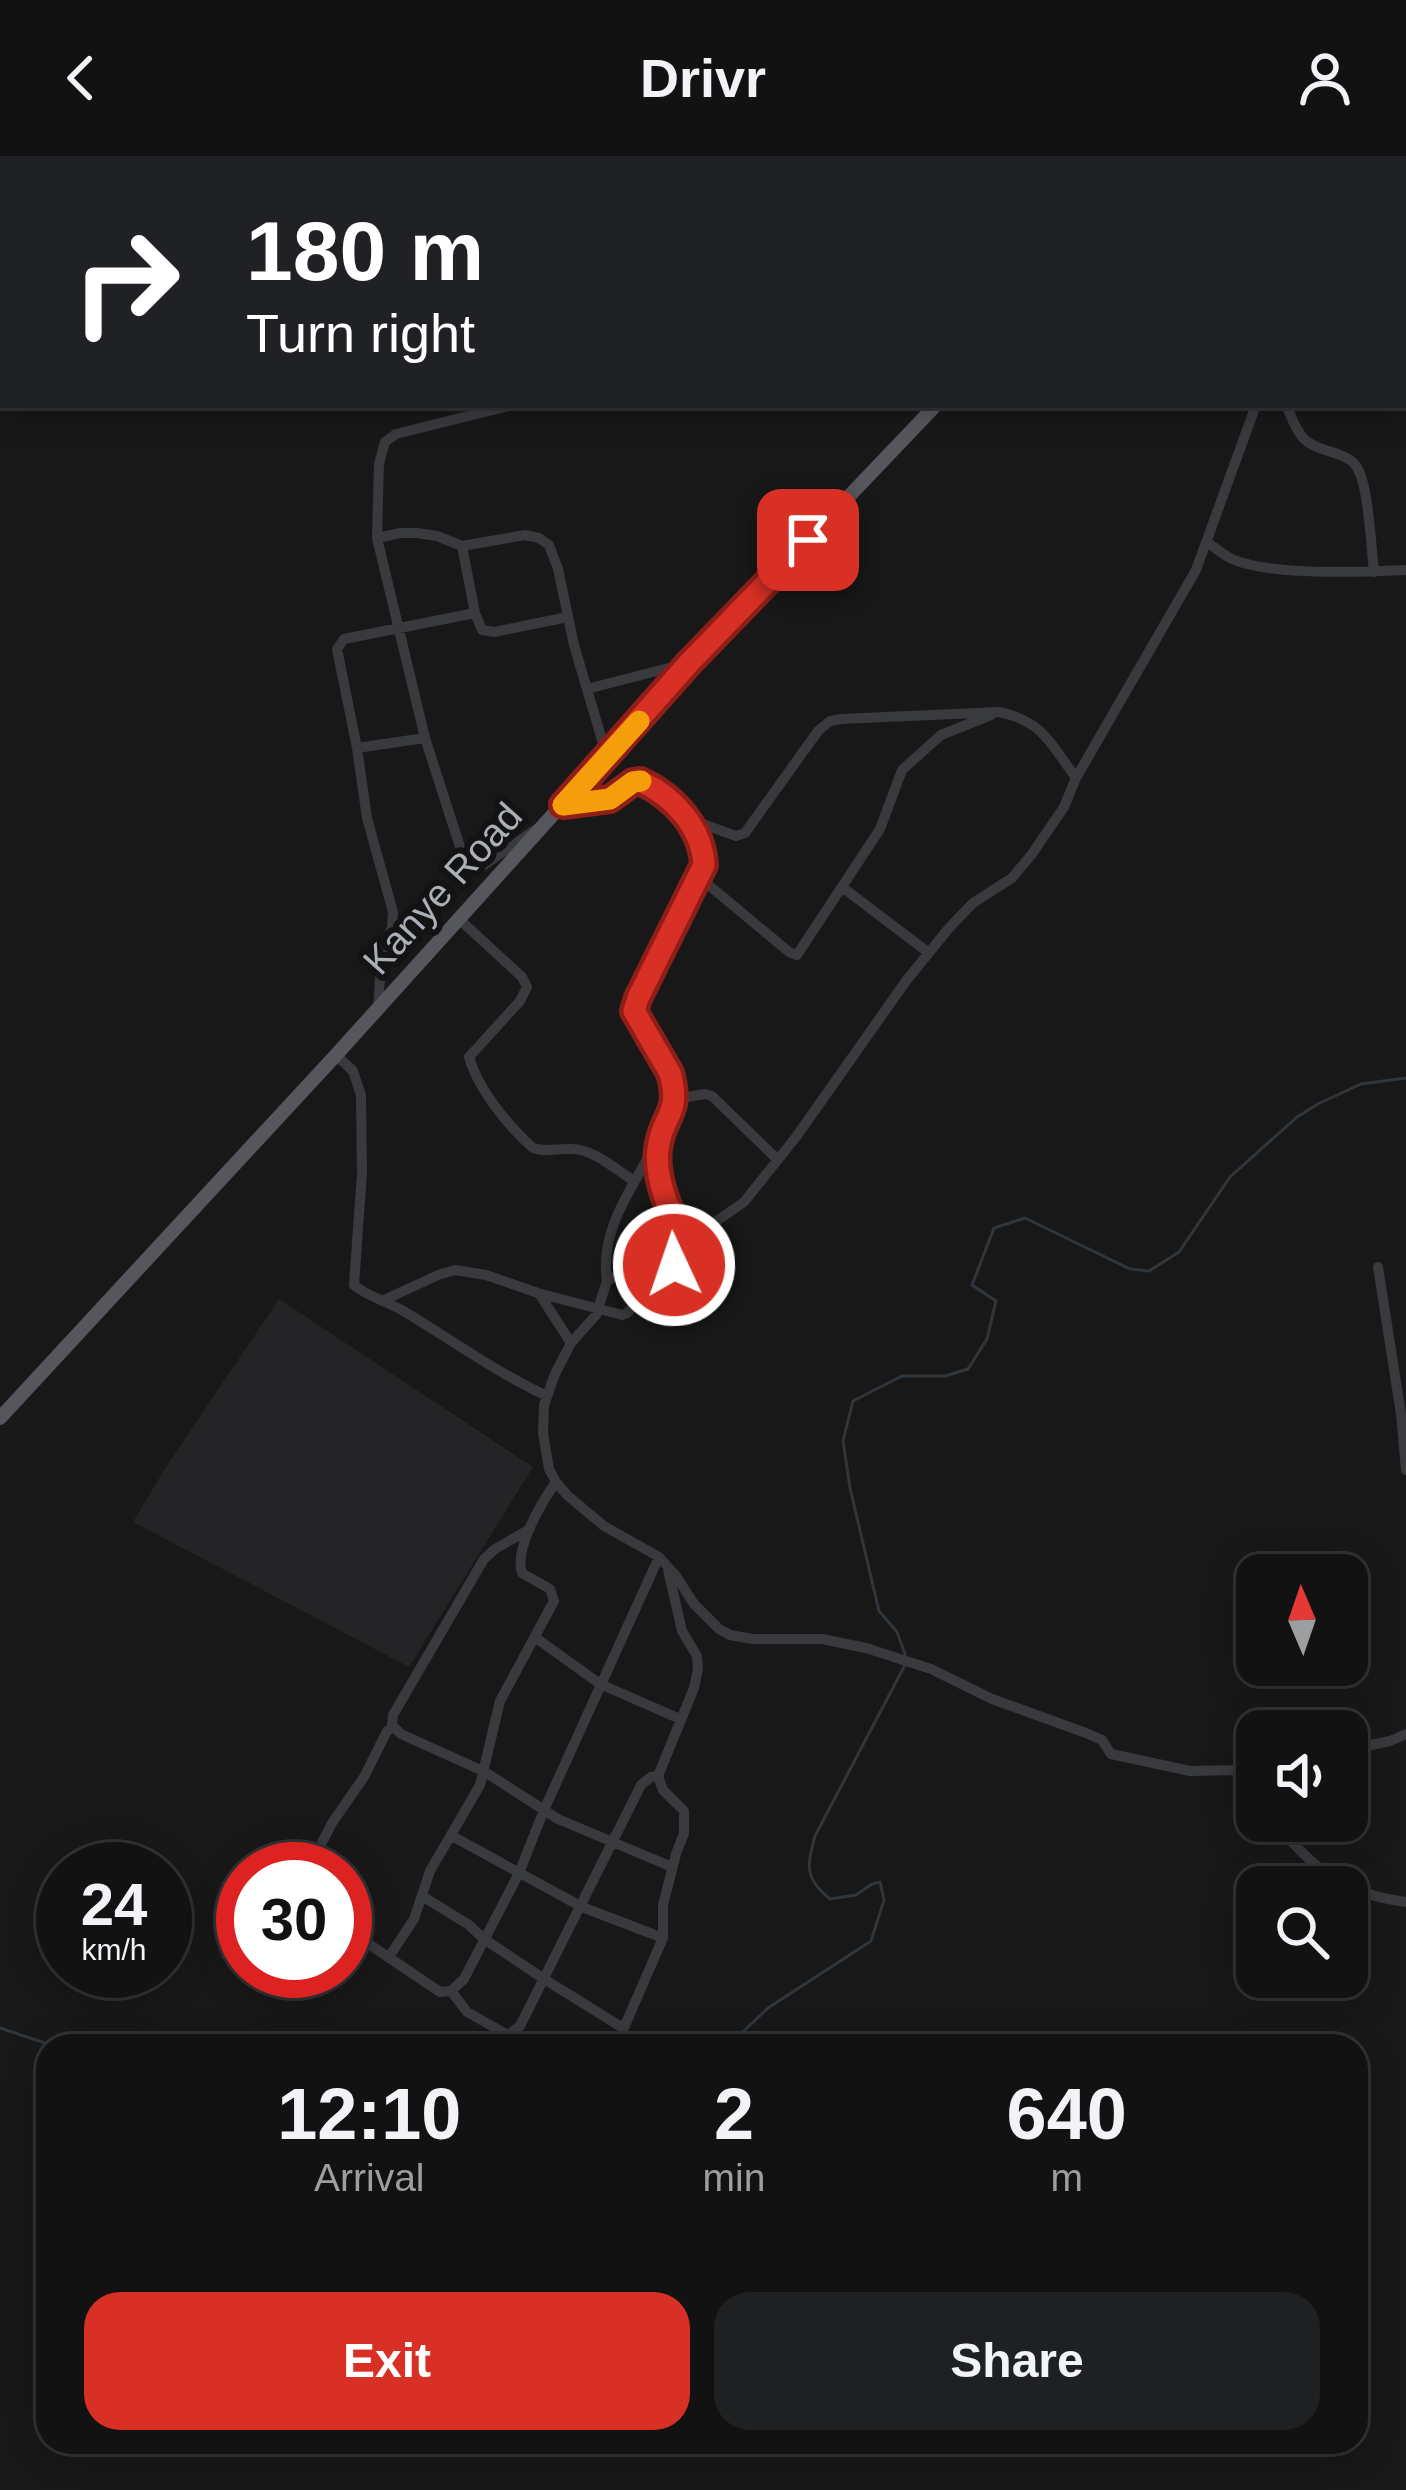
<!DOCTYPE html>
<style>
body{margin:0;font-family:Arial,sans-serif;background:#1f2021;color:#f1f3f6;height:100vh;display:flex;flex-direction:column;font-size:45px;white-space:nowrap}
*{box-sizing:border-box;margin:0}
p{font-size:39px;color:#9c9ea0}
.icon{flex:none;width:66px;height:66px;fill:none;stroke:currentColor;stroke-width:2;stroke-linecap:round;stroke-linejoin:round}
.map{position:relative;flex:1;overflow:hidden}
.side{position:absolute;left:36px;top:1878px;width:1332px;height:420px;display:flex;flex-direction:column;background:#121213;border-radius:36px;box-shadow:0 6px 30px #0003,0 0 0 3px #313233}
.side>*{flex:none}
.top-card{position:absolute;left:0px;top:0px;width:1407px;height:252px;box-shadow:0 6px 30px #0003,0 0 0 3px #313233;background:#202124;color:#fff;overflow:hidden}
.needle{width:78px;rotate:358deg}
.buttons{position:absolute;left:1236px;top:1398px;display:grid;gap:24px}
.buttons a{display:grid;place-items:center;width:132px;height:132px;border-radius:24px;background:#121213;box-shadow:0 6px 30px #0003,0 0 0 3px #313233;font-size:60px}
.speed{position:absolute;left:36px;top:1686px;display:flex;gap:24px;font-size:60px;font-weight:700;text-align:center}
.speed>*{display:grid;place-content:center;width:156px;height:156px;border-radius:50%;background:#121213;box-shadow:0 6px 30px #0003,0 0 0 3px #313233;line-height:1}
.speed small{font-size:30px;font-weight:400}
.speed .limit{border:18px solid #d22;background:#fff;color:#111}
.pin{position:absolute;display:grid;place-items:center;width:102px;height:102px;color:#fff;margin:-51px;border-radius:24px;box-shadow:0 6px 18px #0006}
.me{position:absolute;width:132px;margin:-66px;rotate:357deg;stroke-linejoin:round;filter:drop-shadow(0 0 9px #0008)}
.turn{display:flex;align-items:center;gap:42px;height:252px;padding:0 48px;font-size:54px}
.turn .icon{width:156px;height:156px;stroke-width:2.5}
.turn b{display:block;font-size:84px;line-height:102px}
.eta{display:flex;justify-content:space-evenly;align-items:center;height:204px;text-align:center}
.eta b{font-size:72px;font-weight:600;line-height:84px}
.cta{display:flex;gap:24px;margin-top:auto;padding:24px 48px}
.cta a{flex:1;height:138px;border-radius:36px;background:#d93025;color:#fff;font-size:48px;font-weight:600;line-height:138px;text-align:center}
.cta a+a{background:#1f2021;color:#f1f3f6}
header{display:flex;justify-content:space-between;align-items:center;height:156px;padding:0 48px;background:#121213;font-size:54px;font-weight:600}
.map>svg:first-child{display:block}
.built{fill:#242426}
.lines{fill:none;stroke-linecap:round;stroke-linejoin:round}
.stream{stroke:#2f363c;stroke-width:3}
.minor{stroke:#393a3e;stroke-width:10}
.major{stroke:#55575d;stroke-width:14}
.route-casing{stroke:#8d1f18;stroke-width:30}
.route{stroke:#d93025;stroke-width:21}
.slow{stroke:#f59e0b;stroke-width:21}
.labels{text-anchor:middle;stroke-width:12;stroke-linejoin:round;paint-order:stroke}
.street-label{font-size:39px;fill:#abafb8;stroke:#131314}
</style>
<header><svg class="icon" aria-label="back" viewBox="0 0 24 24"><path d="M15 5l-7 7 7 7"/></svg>Drivr<svg class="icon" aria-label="person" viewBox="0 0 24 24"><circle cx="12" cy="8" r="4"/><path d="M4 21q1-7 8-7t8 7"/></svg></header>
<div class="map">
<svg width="1406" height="2334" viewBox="0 0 1406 2334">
<rect width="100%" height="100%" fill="#181819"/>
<!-- built -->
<path class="built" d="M279 1143 533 1311 409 1511 133 1366 166 1311Z"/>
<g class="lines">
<!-- stream -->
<path class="stream" d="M905 1498 897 1476 879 1455 850 1332 843 1285 853 1245 902 1220H945L968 1213 987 1183 996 1145 972 1129 994 1072 1025 1062 1130 1113 1149 1115 1179 1096 1230 1021 1297 961 1318 948 1361 928 1406 922
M0 1872 54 1890
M212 1890 256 1882 265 1890
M728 1890 768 1852 871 1785 884 1744 880 1726 872 1728 856 1739 830 1743C804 1722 807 1710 815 1680L906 1507"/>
<!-- minor -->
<path class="minor" d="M14 0 22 3
M274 0 276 3
M80 3 91 0
M322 3 328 0
M1326 3 1327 0
M0 151 3 149
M512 249 396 278 385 286 379 308 377 382 425 582 462 697 472 711 478 713 535 674
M1256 249 1196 414 1076 622 1064 651 1032 698 1012 722 973 747 949 772 906 825 796 981 744 1046 685 1087 637 1108 607 1125 596 1159 571 1187 555 1218 544 1249 543 1277 549 1313 556 1326 567 1339 604 1370 659 1401 676 1420 694 1448 719 1473 730 1479 753 1483H822L866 1492 931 1513 992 1543 1086 1577 1102 1584 1111 1598 1190 1615 1241 1614 1248 1619 1257 1636
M1286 249C1291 260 1296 275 1304 283 1318 297 1344 294 1356 310 1369 328 1371 392 1374 416
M377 382 400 377H417L437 380 462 390 525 379 539 382 549 389 558 413 574 489 607 601
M1208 387C1216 392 1223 399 1232 403 1270 420 1363 416 1406 414
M462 390 475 457 482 474 494 476 568 461
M587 533 688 507
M357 592 425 582
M563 649 610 643 627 630 640 625C674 640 715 680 699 721L635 849 636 859C649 883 677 915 675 943 675 953 669 961 665 969 643 1019 598 1067 607 1125
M689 663 736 680 745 677 818 575 830 565 841 563 999 556C1043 565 1051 588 1076 622
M699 721 789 796 797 799 880 673 902 614 941 579 991 559
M842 731 929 797
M459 763 522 821 527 831 520 845 469 901C478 933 508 970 533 992 547 997 557 992 572 993 593 993 615 1013 633 1024
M378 852 381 807 392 771 393 756 367 662 357 592 337 493 344 483 475 457
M336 899 353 915 361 939 362 1017 354 1129C368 1141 389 1146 405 1156 452 1184 497 1217 547 1240
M675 943 705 938 712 940 778 1004
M1378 1111 1401 1258 1406 1314
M540 1139 571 1187
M384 1144 438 1119 455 1114 486 1119 538 1137 622 1159 627 1157 679 1103 685 1087C670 1057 657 1026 658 991
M530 1373 495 1393 484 1403 393 1559 392 1569 401 1578 485 1616 558 1663 672 1711
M536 1482 600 1528 680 1563
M1347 1594 1390 1585 1406 1578
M1274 1665C1313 1713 1343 1738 1406 1746
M452 1680 582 1751 663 1782
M305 1713 313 1704 332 1667 364 1621 387 1575 393 1571
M422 1740 469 1769 484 1783 544 1823 623 1872
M345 1772 440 1836 451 1835 464 1823 519 1717 544 1654 659 1401
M389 1801 414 1763 430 1715 480 1629 500 1545 554 1445 550 1433 522 1417C514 1393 541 1347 556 1326
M451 1835 467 1856 508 1879 511 1890
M508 1879 520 1870 641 1629 651 1621 658 1620
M616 1890 663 1782V1749L676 1698 684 1677V1655L663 1634 658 1620 694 1532 698 1513 697 1500 682 1475 668 1414"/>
<!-- major -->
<path class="major" d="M1162 3 1165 0
M0 1262 336 899 690 507 936 249"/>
</g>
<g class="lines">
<!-- route casing -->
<g class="route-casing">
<path id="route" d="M674 1109 685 1088C672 1060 654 1025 658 993 662 958 682 959 670 917L634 855 638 842 704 709C702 671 673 640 640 625L633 626 610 643 563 649 689 507 808 384"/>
</g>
<!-- route -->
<use href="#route" class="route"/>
<!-- slow -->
<path class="slow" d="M639 565 563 649 610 643 633 626 641 625"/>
</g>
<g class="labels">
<!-- street labels -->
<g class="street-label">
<text transform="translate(442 732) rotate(-48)" y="14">Kanye Road</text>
</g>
</g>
</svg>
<div class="buttons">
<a><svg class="needle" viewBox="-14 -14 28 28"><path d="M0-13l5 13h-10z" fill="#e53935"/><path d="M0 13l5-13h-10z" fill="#9c9ea0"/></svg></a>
<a><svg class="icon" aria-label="sound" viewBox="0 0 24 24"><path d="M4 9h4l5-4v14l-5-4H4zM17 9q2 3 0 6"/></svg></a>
<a><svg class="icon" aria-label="search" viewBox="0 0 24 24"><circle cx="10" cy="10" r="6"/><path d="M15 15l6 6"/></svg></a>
</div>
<div class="speed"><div>24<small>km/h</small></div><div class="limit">30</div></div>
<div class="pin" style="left:808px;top:384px;background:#d93025"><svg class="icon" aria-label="arrive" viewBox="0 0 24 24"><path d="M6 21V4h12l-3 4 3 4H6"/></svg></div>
<svg class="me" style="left:674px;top:1109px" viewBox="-20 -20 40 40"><circle r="17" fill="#d93025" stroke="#fff" stroke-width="3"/><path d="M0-11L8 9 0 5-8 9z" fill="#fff"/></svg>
<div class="top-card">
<div class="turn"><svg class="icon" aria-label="right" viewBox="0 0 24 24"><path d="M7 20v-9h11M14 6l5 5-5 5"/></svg><div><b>180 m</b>Turn right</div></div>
</div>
<section class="side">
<div class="eta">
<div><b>12:10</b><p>Arrival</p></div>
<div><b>2</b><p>min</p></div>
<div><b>640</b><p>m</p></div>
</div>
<div class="cta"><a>Exit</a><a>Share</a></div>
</section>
</div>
